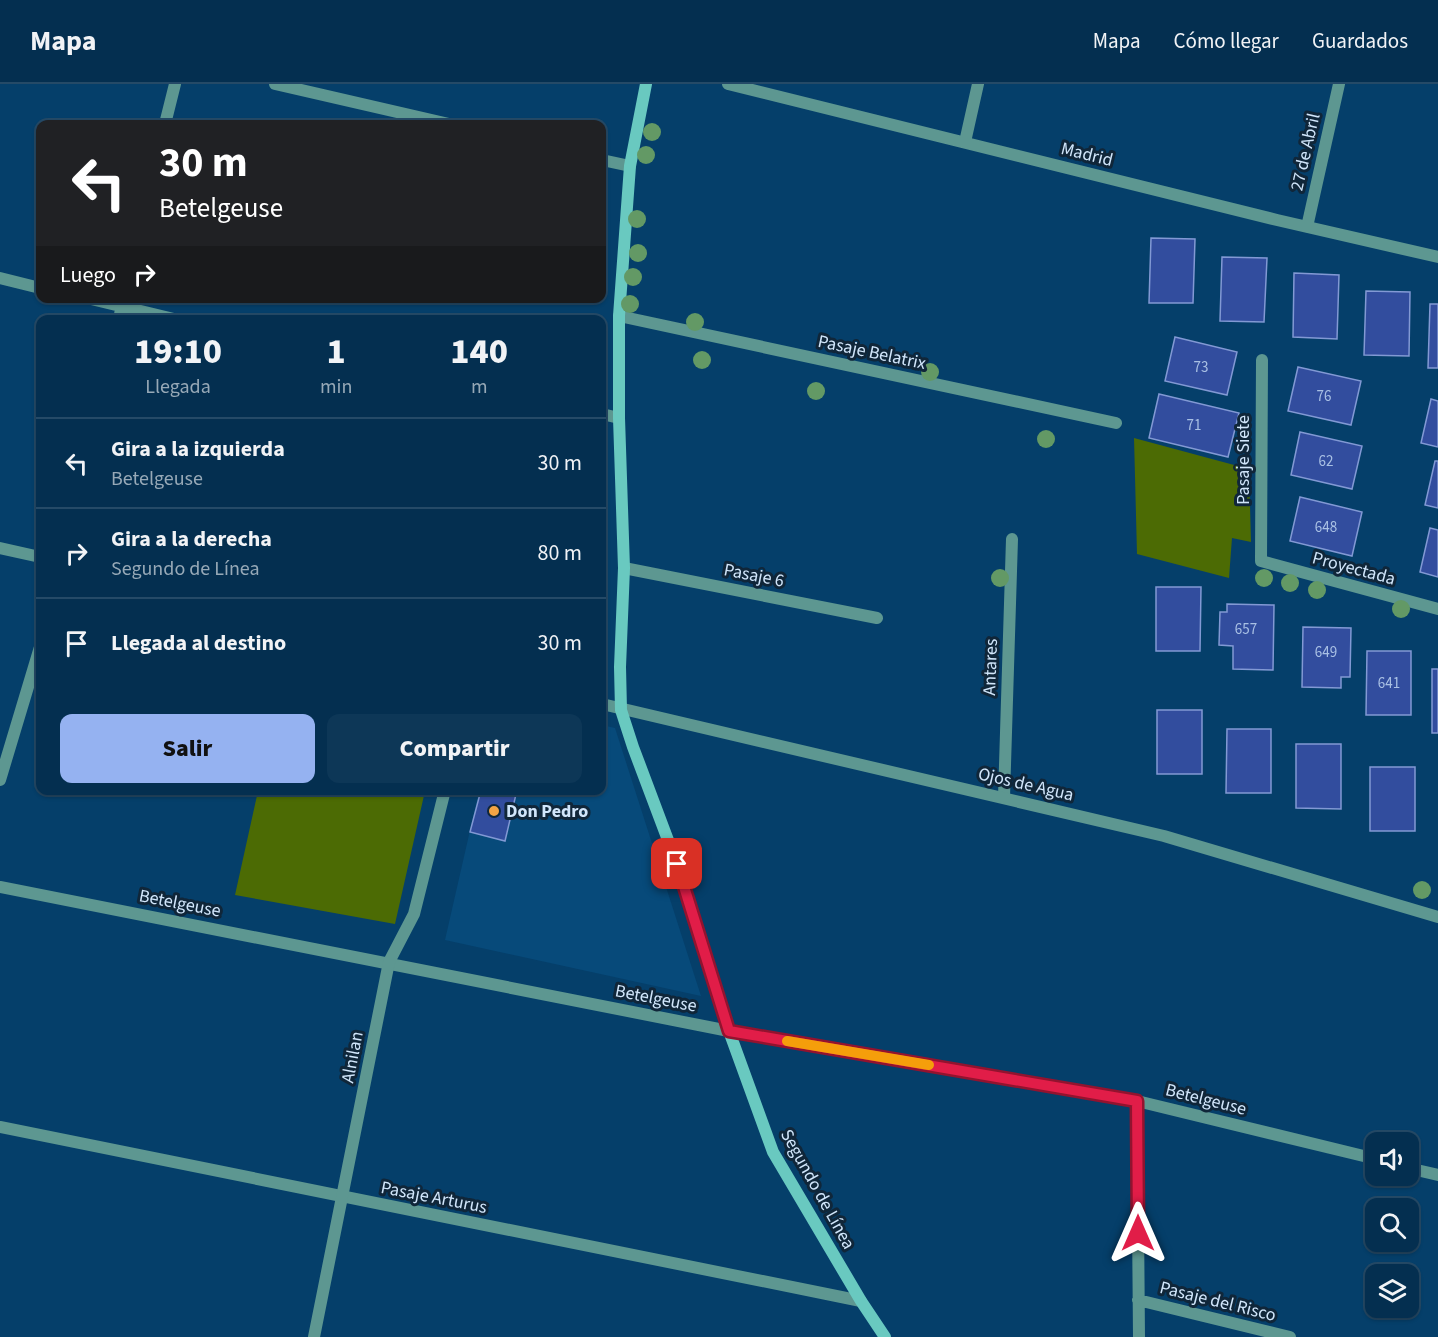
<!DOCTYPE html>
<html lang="es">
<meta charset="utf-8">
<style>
body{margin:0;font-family:"Source Sans 3",sans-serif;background:#0d3757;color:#f1f3f6;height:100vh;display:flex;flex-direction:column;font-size:22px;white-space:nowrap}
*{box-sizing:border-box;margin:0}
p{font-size:20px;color:#97a9b7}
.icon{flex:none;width:33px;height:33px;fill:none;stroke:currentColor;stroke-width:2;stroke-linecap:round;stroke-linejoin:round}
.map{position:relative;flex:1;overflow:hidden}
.panel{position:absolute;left:36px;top:231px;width:570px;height:480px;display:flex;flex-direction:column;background:#042f50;border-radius:12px;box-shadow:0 2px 4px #0004,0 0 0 2px #254a67}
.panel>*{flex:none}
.guide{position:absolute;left:36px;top:36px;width:570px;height:183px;border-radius:12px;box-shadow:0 2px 4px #0004,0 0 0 2px #254a67;background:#202124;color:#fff;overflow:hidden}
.fabs{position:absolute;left:1365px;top:1048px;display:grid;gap:12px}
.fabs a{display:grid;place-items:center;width:54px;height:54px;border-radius:12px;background:#042f50;box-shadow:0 2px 4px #0004,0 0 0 2px #254a67;font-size:30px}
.pin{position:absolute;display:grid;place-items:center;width:51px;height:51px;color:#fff;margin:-26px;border-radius:12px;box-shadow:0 3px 9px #0006}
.me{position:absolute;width:66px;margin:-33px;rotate:0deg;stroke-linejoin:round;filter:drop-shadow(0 0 4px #0008)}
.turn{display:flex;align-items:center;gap:21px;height:126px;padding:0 24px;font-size:27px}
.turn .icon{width:78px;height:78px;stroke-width:2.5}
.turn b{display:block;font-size:42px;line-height:51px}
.then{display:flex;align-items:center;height:57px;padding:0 24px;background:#0003;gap:12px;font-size:22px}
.eta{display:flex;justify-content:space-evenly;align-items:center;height:102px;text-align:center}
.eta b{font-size:36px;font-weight:800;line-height:42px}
.button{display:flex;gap:12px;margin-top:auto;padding:12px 24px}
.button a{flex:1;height:69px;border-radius:12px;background:#95b2f1;color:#111;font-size:24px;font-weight:800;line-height:69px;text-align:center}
.button a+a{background:#0d3757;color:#f1f3f6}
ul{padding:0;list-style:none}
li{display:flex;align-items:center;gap:18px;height:90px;padding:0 24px;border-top:2px solid #254a67}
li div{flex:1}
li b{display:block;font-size:22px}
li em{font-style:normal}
header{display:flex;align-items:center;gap:36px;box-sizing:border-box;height:84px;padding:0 30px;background:#042f50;border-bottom:2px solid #254a67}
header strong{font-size:28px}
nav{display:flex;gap:33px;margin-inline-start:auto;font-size:21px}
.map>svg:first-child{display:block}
.built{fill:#074a7a}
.green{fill:#4c6b04}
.building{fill:#324d9e;stroke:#8299d4;stroke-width:1.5}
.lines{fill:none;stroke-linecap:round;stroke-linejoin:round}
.minor{stroke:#5d9791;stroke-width:12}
.tertiary{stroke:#5d9791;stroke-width:12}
.secondary{stroke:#69c9c0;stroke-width:12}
.tree{fill:#639965}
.route-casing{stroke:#92132f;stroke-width:15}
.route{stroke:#e11d48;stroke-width:10}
.slow{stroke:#f59e0b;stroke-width:10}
.poi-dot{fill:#f4a444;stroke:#102639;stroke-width:2}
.labels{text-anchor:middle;stroke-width:6;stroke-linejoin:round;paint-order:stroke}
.number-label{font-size:15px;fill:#a9c0e4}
.street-label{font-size:18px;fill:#d1e6fb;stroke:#102639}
.poi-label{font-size:18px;font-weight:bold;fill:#d1e6fb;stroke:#102639;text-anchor:start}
</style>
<header>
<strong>Mapa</strong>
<nav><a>Mapa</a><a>Cómo llegar</a><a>Guardados</a></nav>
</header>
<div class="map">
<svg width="1438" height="1253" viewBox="0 0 1438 1253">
<rect width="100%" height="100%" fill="#053f6a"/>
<!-- built -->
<path class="built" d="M602 641 615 644 701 912 445 856 479 707 602 706Z"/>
<!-- green -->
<path class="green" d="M1134 354 1249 385 1251 458 1232 454 1229 494 1137 470Z
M258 707H425L395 840 235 811Z"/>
<!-- building -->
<path class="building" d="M1151 154 1195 155 1193 219H1149Z
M1222 173 1267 174 1264 238 1220 237Z
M1294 189 1339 191 1337 255 1293 253Z
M1366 207 1410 208 1409 272 1364 271Z
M1430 220H1438V284H1428Z
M1175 253 1237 268 1227 311 1165 297Z
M1298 283 1361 297 1351 341 1288 327Z
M1159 310 1239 329 1228 373 1149 354Z
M1431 315 1438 317V363L1421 359Z
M1300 348 1362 362 1352 405 1291 391Z
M1435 377H1438V424L1425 421Z
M1300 413 1362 428 1352 472 1290 457Z
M1430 444 1438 446V493L1420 488Z
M1156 503H1201L1200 567H1156Z
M1227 520 1274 521 1273 586 1233 585V562L1219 561 1220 528H1227Z
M1303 543 1351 544 1350 593H1341V604L1302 603Z
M1367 567H1411V631H1366Z
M1432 585H1438V649H1432Z
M1157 626H1202V690H1157Z
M1227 645H1271V709H1226Z
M1296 660H1341V725L1296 724Z
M1370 683H1415V747H1370Z
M481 706H517L505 757 470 748Z"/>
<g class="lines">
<!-- minor -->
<path class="minor" d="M275 0 449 40
M728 0 1277 136 1438 173
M165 40 175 0
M965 58 978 0
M602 76 630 82
M1307 143 1339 0
M0 194 40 204
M87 214 178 236
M619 232 1116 339
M119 236 123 214
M1262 276 1261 477 1438 525
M602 330 619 334
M0 464 40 473
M624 484 877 534
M0 696 40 563
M1004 713 1012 455
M0 803 729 947 1137 1017 1376 1075
M1137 1017 1139 1253
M0 1043 861 1217
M1408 1084 1438 1091
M1138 1216 1290 1253"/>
<!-- tertiary -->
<path class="tertiary" d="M602 620 1164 752 1438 833
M314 1253 389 878 414 830 445 706"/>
<!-- secondary -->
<path class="secondary" d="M646 0 630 82 619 232V334L624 484 620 583 621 626 633 663 677 780 729 947 773 1068 861 1217 885 1253"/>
</g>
<!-- trees -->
<g class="tree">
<circle cx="652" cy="48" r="9"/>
<circle cx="646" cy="71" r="9"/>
<circle cx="637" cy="135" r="9"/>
<circle cx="638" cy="169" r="9"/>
<circle cx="633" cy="193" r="9"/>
<circle cx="630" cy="220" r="9"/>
<circle cx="695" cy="238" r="9"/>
<circle cx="702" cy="276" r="9"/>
<circle cx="930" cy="288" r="9"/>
<circle cx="816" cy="307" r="9"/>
<circle cx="1046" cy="355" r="9"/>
<circle cx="1000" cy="494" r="9"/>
<circle cx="1264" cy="494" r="9"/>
<circle cx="1290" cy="499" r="9"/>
<circle cx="1317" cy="506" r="9"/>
<circle cx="1401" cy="525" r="9"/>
<circle cx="1422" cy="806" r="9"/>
</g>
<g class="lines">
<!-- route casing -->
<g class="route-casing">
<path id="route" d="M677 780 729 947 1137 1017 1138 1149"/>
</g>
<!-- route -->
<use href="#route" class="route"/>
<!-- slow -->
<path class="slow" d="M787 957 929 981"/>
</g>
<!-- markers -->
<circle class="poi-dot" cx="494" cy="727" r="6"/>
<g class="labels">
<!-- number labels -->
<g class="number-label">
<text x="1201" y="288">73</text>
<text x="1324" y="317">76</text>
<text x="1194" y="346">71</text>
<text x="1326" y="382">62</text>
<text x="1326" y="448">648</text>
<text x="1246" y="550">657</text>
<text x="1326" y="573">649</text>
<text x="1389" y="604">641</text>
</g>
<!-- street labels -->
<g class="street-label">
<text transform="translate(1305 68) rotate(-77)" y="6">27 de Abril</text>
<text transform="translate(1087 70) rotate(14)" y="6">Madrid</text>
<text transform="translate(872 268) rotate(12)" y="6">Pasaje Belatrix</text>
<text transform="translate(1243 376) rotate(-90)" y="6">Pasaje Siete</text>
<text transform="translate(1354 484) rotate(15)" y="6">Proyectada</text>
<text transform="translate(754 491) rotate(11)" y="6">Pasaje 6</text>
<text transform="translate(990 583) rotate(-88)" y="6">Antares</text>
<text transform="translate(1026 700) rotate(13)" y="6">Ojos de Agua</text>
<text transform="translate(180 819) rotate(11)" y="6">Betelgeuse</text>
<text transform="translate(656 914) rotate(11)" y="6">Betelgeuse</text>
<text transform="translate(352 973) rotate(-79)" y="6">Alnilan</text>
<text transform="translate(1206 1015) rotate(14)" y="6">Betelgeuse</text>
<text transform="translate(818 1105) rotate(61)" y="6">Segundo de Línea</text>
<text transform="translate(434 1113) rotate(11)" y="6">Pasaje Arturus</text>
<text transform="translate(1218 1217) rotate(14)" y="6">Pasaje del Risco</text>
</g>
<!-- poi labels -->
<g class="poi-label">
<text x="506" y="733">Don Pedro</text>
</g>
</g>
</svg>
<div class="fabs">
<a><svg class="icon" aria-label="sound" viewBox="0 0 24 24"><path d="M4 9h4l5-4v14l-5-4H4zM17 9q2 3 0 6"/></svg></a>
<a><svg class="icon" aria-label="search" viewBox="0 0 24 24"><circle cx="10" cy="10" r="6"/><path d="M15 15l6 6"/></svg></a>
<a><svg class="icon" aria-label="layers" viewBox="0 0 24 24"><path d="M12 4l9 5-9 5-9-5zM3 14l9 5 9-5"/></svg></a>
</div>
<div class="pin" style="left:677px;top:780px;background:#d93025"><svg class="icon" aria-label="arrive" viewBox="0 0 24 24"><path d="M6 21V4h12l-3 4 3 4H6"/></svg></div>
<svg class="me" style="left:1138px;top:1149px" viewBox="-20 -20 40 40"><path d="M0-17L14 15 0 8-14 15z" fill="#e11d48" stroke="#fff" stroke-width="4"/></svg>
<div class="guide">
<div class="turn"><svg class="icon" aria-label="left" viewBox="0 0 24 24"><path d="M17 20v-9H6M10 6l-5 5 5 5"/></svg><div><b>30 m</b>Betelgeuse</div></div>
<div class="then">Luego<svg class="icon" aria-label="right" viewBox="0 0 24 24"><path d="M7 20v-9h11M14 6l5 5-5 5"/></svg></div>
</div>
<section class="panel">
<div class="eta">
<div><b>19:10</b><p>Llegada</p></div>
<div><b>1</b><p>min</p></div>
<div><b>140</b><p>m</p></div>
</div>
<ul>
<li><svg class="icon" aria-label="left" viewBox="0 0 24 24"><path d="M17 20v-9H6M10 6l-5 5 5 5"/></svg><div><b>Gira a la izquierda</b><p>Betelgeuse</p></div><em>30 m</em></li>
<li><svg class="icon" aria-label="right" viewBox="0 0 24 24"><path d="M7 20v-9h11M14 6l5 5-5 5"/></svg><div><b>Gira a la derecha</b><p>Segundo de Línea</p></div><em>80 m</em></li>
<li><svg class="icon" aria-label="arrive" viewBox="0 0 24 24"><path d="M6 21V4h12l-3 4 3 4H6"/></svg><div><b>Llegada al destino</b></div><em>30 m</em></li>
</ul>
<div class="button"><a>Salir</a><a>Compartir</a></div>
</section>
</div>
